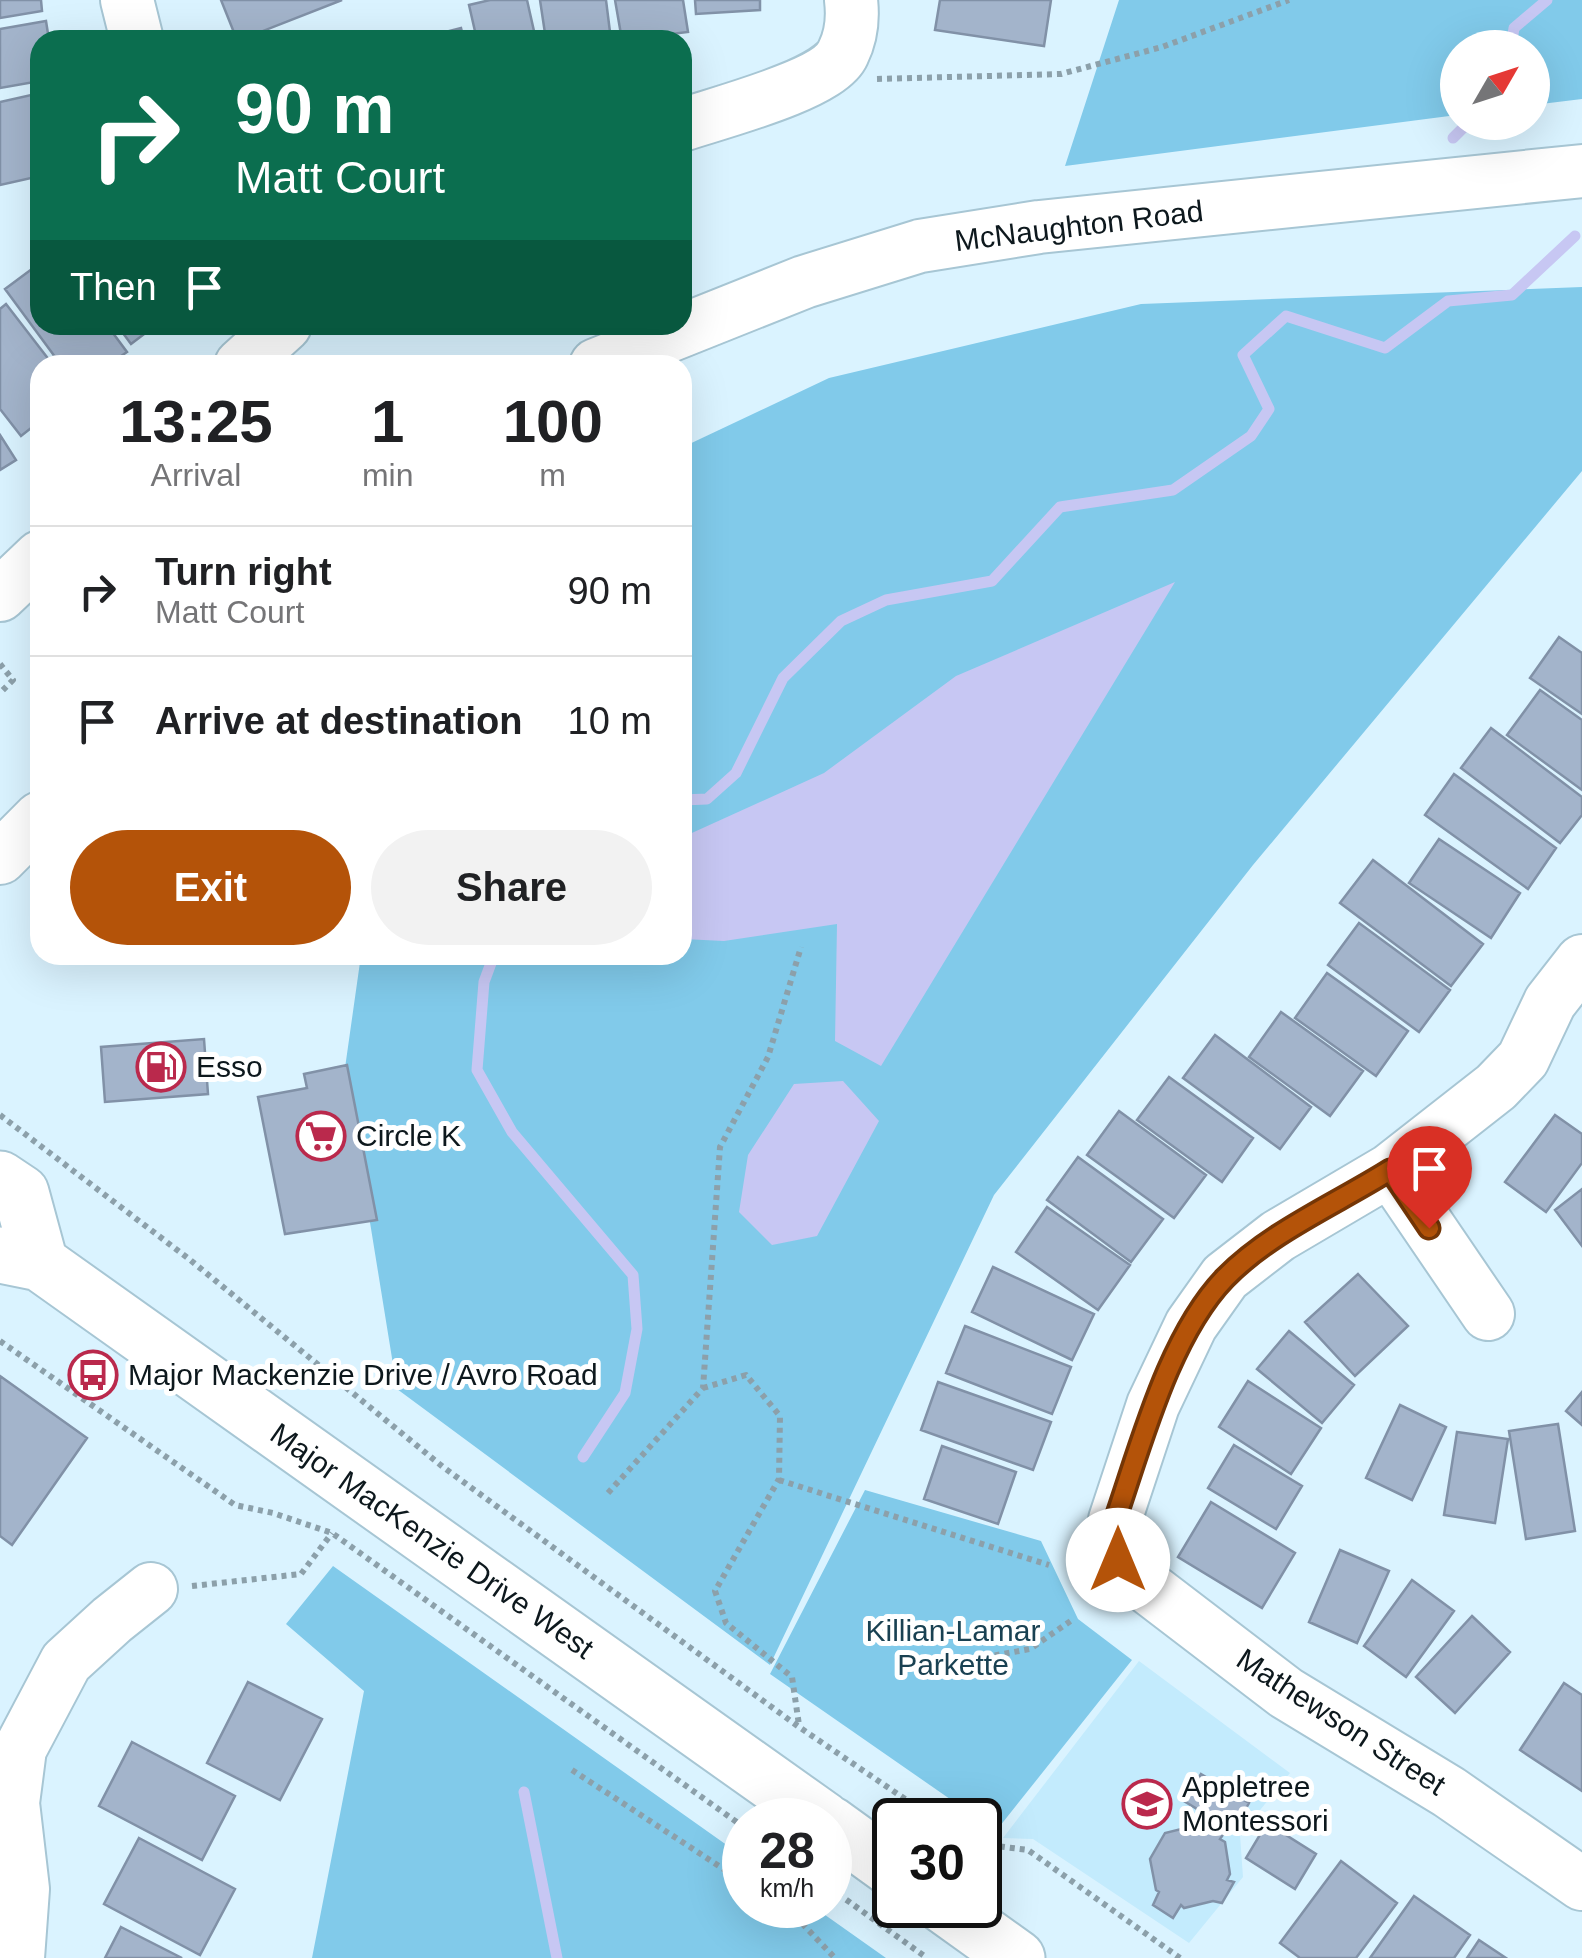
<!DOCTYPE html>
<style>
body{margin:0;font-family:Helvetica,sans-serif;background:#f2f2f2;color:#202124;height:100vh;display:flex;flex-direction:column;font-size:38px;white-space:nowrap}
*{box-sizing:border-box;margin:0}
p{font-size:32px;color:#757577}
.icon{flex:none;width:55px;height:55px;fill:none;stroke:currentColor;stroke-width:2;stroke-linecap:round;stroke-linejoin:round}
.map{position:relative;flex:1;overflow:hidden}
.panel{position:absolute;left:30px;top:355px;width:662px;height:610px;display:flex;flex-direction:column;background:#fff;border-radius:30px;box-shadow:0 10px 40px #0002}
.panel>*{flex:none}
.guide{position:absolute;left:30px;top:30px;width:662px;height:305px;border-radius:30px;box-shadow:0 10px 40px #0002;background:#0b6e4f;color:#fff;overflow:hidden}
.needle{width:65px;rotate:51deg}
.tools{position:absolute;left:1440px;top:30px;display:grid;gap:20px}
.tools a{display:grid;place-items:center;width:110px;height:110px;border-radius:50%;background:#fff;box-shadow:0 10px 40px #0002;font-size:50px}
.speed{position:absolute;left:722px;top:1798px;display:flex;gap:20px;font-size:50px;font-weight:700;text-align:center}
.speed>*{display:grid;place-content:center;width:130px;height:130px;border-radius:50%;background:#fff;box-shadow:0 10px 40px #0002;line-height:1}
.speed small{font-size:25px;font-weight:400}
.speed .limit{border:5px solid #111;border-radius:15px;background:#fff;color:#111}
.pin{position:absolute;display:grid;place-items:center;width:85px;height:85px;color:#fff;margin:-102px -42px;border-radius:50% 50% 50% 0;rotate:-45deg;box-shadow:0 0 10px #0007}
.pin .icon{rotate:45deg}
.me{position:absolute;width:110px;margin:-55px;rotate:0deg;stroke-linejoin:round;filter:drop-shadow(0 0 8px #0008)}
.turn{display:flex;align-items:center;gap:35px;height:210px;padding:0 40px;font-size:45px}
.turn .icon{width:130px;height:130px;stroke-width:2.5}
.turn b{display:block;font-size:70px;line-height:85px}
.then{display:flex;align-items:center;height:95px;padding:0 40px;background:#0003;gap:20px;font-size:38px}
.eta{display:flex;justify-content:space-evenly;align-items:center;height:170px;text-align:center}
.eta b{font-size:60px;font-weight:700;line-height:70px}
.primary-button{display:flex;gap:20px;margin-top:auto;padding:20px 40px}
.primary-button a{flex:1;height:115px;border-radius:60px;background:#b45309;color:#fff;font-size:40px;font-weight:700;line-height:115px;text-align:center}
.primary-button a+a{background:#f2f2f2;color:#202124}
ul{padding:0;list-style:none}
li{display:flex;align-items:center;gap:30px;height:130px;padding:0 40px;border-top:2px solid #e0e0e0}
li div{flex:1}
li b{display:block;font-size:38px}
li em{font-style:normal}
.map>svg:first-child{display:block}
.built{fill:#c3ebfd}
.green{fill:#81caea}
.water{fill:#c7c7f3}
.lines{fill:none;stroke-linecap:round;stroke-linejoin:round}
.stream{stroke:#c7c7f3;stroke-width:11}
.building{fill:#a3b4cb;stroke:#8191a7;stroke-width:2.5}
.minor-casing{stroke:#a7c6d4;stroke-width:56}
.major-casing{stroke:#a7c6d4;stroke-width:59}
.path{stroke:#8ca0aa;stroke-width:6;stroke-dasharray:5 5;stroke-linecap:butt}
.minor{stroke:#fff;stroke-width:52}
.major{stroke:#fff;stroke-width:55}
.route-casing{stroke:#753606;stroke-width:25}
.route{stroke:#b45309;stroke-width:18}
.labels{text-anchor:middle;stroke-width:10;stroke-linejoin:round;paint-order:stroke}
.street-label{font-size:30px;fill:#0d181d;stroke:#fff}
.poi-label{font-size:30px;fill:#0d181d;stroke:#fff;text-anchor:start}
.park-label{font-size:30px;fill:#194152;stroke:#fff}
</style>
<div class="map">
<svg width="1582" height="1958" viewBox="0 0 1582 1958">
<rect width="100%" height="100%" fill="#daf3ff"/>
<!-- built -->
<path class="built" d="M1139 1661 1290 1773 1240 1835 1243 1877 1189 1943 1033 1839 1003 1838Z"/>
<!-- green -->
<path class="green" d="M1119 0H1582V99L1533 105 1532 48H1458L1457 115 1065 166Z
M1582 287V471L1253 865 994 1195 770 1665 397 1389 345 1068 361 955H682L683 447 829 378 1141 304Z
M865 1490 1041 1541 1078 1619 1132 1660 996 1831 770 1674Z
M333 1566 745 1858V1905H811L886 1958H312L364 1691 286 1624Z"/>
<!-- water -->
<path class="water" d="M1175 582 881 1066 835 1041 837 924 724 941 683 939V837L824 773 956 676Z
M843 1081 879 1121 817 1236 772 1245 739 1212 748 1155 794 1084Z"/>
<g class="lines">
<!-- stream -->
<path class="stream" d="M1511 48 1514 28 1547 0
M1453 138 1469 122
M682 800 707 799 736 773 783 678 841 621 886 600 992 581 1060 507 1173 490 1251 436 1269 409 1243 355 1286 316 1385 348 1448 301 1512 295 1575 236
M494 955 484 982 477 1070 512 1132 633 1275 637 1329 625 1393 583 1457
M524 1792 557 1958"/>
</g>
<!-- building -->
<path class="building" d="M0 0H41L42 11 0 18Z
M221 0H342L240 40H237Z
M490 0H527L536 40H477L469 5Z
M540 0H606L611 40H546Z
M615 0H683L688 32 622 40Z
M695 0H760V10L696 14Z
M940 0H1051L1044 46 935 30Z
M46 21 49 40H40V81L0 88V29Z
M461 28 464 40H414Z
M40 93V176L0 185V102Z
M40 263V325H107L127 352 108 365H61L5 289Z
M6 304 53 365H40V421L21 436 0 409V309Z
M117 325H156L131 344Z
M0 435 16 460 0 470Z
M1559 637 1582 653V714L1530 678Z
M1540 690 1582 720V790L1507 735Z
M1491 728 1582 797V815L1560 843 1461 768Z
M1454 774 1556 848 1528 889 1425 815Z
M1439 839 1520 893 1491 938 1409 883Z
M1373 860 1483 944 1451 986 1340 903Z
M1359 923 1450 990 1419 1032 1328 965Z
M1327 973 1408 1031 1376 1076 1295 1018Z
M1281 1012 1363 1071 1330 1116 1249 1057Z
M1215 1035 1311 1107 1280 1149 1183 1078Z
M204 1039 208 1094 105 1102 101 1047Z
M347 1065 377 1220 285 1234 258 1097 307 1088 304 1074Z
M1169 1077 1253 1138 1222 1182 1137 1120Z
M1119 1111 1206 1175 1174 1218 1087 1155Z
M1555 1115 1582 1134V1163L1546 1212 1505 1182Z
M1078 1157 1163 1219 1131 1262 1047 1200Z
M1582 1189V1246L1555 1210Z
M1047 1207 1130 1265 1098 1310 1016 1252Z
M993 1267 1094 1314 1072 1360 972 1312Z
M1358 1274 1408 1326 1355 1376 1305 1322Z
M965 1326 1071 1367 1052 1414 946 1373Z
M1289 1331 1354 1385 1322 1423 1257 1369Z
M0 1376 87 1438 12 1545 0 1536Z
M1248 1381 1321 1428 1291 1474 1219 1427Z
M938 1382 1051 1422 1033 1470 921 1430Z
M1582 1392V1425L1566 1411Z
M1400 1405 1446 1427 1412 1500 1366 1478Z
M1558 1424 1575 1531 1526 1539 1509 1431Z
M1457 1432 1508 1439 1495 1523 1444 1515Z
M1234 1445 1302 1486 1276 1529 1208 1488Z
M942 1446 1016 1472 998 1524 924 1499Z
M1211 1502 1295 1553 1262 1608 1178 1557Z
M1340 1550 1389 1571 1357 1643 1309 1622Z
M1412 1580 1454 1611 1406 1677 1364 1646Z
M1472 1616 1510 1652 1455 1713 1416 1677Z
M248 1682 322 1719 280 1800 207 1763Z
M1564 1683 1582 1695V1791L1520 1750Z
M132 1742 235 1796 202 1860 99 1806Z
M1201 1774 1249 1803 1240 1819 1235 1817 1220 1839 1225 1842 1230 1874 1227 1880 1234 1882 1222 1903 1213 1901 1184 1908 1181 1905 1173 1918 1153 1905 1159 1892 1156 1890 1150 1859 1165 1833 1197 1825 1203 1829 1210 1817 1184 1801Z
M1267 1823 1316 1854 1295 1889 1246 1858Z
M139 1838 235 1889 200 1955 104 1904Z
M1341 1861 1397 1903 1356 1958H1300L1280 1943Z
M1414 1896 1470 1935 1454 1958H1370Z
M121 1927 182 1958H105Z
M1479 1940 1506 1958H1467Z"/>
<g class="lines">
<!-- minor casing -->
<g class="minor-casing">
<path id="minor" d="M127 0 137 40
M682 125C717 113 829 85 843 53 851 37 853 17 851 0
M241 365 285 325
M596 365 804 282 920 246 1039 227 1582 171
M0 595 40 557
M0 858 40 818
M1582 961 1550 1002 1523 1059 1496 1087 1390 1170 1278 1236 1225 1277 1191 1325 1153 1405 1115 1520C1113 1541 1115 1557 1129 1573L1286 1693 1449 1792 1582 1884
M1390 1170 1488 1314
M18 1958 23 1889 13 1803 20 1749 66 1662 112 1620 151 1589"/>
</g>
<!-- major casing -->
<g class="major-casing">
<path id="major" d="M0 1179 21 1193 40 1263
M0 1255 40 1263 824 1820
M830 1824 895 1871
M943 1905 1017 1958"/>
</g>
<!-- path -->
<path class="path" d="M877 79 1061 74 1162 47 1289 0
M0 664 13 680 0 693
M0 1115 189 1259 443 1467 799 1727 936 1820
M0 1341 235 1505 273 1513 332 1533 745 1828
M703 1388 746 1375 780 1416 779 1479 715 1591 726 1623 792 1677 799 1725
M779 1480 1049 1565
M608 1493 703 1388 720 1147 768 1057 801 947
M192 1586 301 1574 332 1533
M975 1659 1030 1649 1072 1620
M572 1770 745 1883
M980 1844 1028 1850 1180 1958
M830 1888 927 1958
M779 1905 793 1914 835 1958"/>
<!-- minor -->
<use href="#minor" class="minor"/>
<!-- major -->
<use href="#major" class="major"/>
</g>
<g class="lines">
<!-- route casing -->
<g class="route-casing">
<path id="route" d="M1118 1560 1113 1535 1115 1520C1141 1445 1169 1336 1225 1278 1270 1232 1336 1204 1390 1170L1429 1228"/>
</g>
<!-- route -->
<use href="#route" class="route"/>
</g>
<!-- icons -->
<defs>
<g id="fuel-ring" transform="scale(2.5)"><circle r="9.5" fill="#fff" stroke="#ba294c" stroke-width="1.5"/><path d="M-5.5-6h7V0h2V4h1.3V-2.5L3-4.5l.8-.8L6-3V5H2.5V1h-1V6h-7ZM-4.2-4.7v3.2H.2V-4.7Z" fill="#ba294c"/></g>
<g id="supermarket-ring" transform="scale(2.5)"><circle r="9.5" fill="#fff" stroke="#ba294c" stroke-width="1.5"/><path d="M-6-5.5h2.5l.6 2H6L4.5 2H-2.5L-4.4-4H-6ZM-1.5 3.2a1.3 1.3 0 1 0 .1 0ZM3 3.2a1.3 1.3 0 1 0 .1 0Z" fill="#ba294c"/></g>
<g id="bus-ring" transform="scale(2.5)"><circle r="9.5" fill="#fff" stroke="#ba294c" stroke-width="1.5"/><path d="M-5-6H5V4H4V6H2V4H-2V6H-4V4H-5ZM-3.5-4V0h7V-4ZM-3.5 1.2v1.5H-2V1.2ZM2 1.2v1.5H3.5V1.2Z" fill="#ba294c"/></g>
<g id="school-ring" transform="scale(2.5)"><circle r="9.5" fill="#fff" stroke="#ba294c" stroke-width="1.5"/><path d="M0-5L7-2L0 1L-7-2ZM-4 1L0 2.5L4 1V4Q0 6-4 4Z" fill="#ba294c"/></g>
</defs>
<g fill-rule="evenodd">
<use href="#fuel-ring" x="161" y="1067"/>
<use href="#supermarket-ring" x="321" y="1136"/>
<use href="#bus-ring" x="93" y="1375"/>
<use href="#school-ring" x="1147" y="1804"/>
</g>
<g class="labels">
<!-- street labels -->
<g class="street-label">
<text transform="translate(1079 226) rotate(-7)" y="10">McNaughton Road</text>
<text transform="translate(432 1541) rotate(35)" y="10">Major MacKenzie Drive West</text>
<text transform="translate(1341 1722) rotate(33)" y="10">Mathewson Street</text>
</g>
<!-- poi labels -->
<g class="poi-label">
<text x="196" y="1077">Esso</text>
<text x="356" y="1146">Circle K</text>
<text x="128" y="1385">Major Mackenzie Drive / Avro Road</text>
<text x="1182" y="1797">Appletree<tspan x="1182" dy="34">Montessori</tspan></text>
</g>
<!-- park labels -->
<g class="park-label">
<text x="953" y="1641">Killian-Lamar<tspan x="953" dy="34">Parkette</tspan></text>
</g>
</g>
</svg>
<div class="tools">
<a><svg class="needle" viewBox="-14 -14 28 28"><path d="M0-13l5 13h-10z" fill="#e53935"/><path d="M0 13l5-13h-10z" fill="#757577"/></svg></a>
</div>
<div class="speed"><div>28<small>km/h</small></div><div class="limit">30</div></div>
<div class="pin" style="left:1429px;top:1228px;background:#d93025"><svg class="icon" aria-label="arrive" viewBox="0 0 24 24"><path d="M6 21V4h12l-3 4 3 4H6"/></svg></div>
<svg class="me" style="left:1118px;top:1560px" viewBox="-20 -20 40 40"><circle r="19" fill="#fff"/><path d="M0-13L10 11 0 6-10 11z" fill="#b45309"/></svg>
<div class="guide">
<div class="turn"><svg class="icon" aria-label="right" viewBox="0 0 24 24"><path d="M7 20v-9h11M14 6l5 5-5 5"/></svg><div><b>90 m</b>Matt Court</div></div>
<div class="then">Then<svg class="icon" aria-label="arrive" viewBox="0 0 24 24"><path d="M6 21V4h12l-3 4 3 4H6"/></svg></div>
</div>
<section class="panel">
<div class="eta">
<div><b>13:25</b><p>Arrival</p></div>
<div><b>1</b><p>min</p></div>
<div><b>100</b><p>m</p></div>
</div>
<ul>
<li><svg class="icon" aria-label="right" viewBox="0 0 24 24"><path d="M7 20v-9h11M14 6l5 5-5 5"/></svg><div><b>Turn right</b><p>Matt Court</p></div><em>90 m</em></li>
<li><svg class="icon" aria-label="arrive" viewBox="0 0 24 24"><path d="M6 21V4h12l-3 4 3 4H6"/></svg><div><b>Arrive at destination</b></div><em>10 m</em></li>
</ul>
<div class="primary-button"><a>Exit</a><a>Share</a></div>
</section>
</div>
